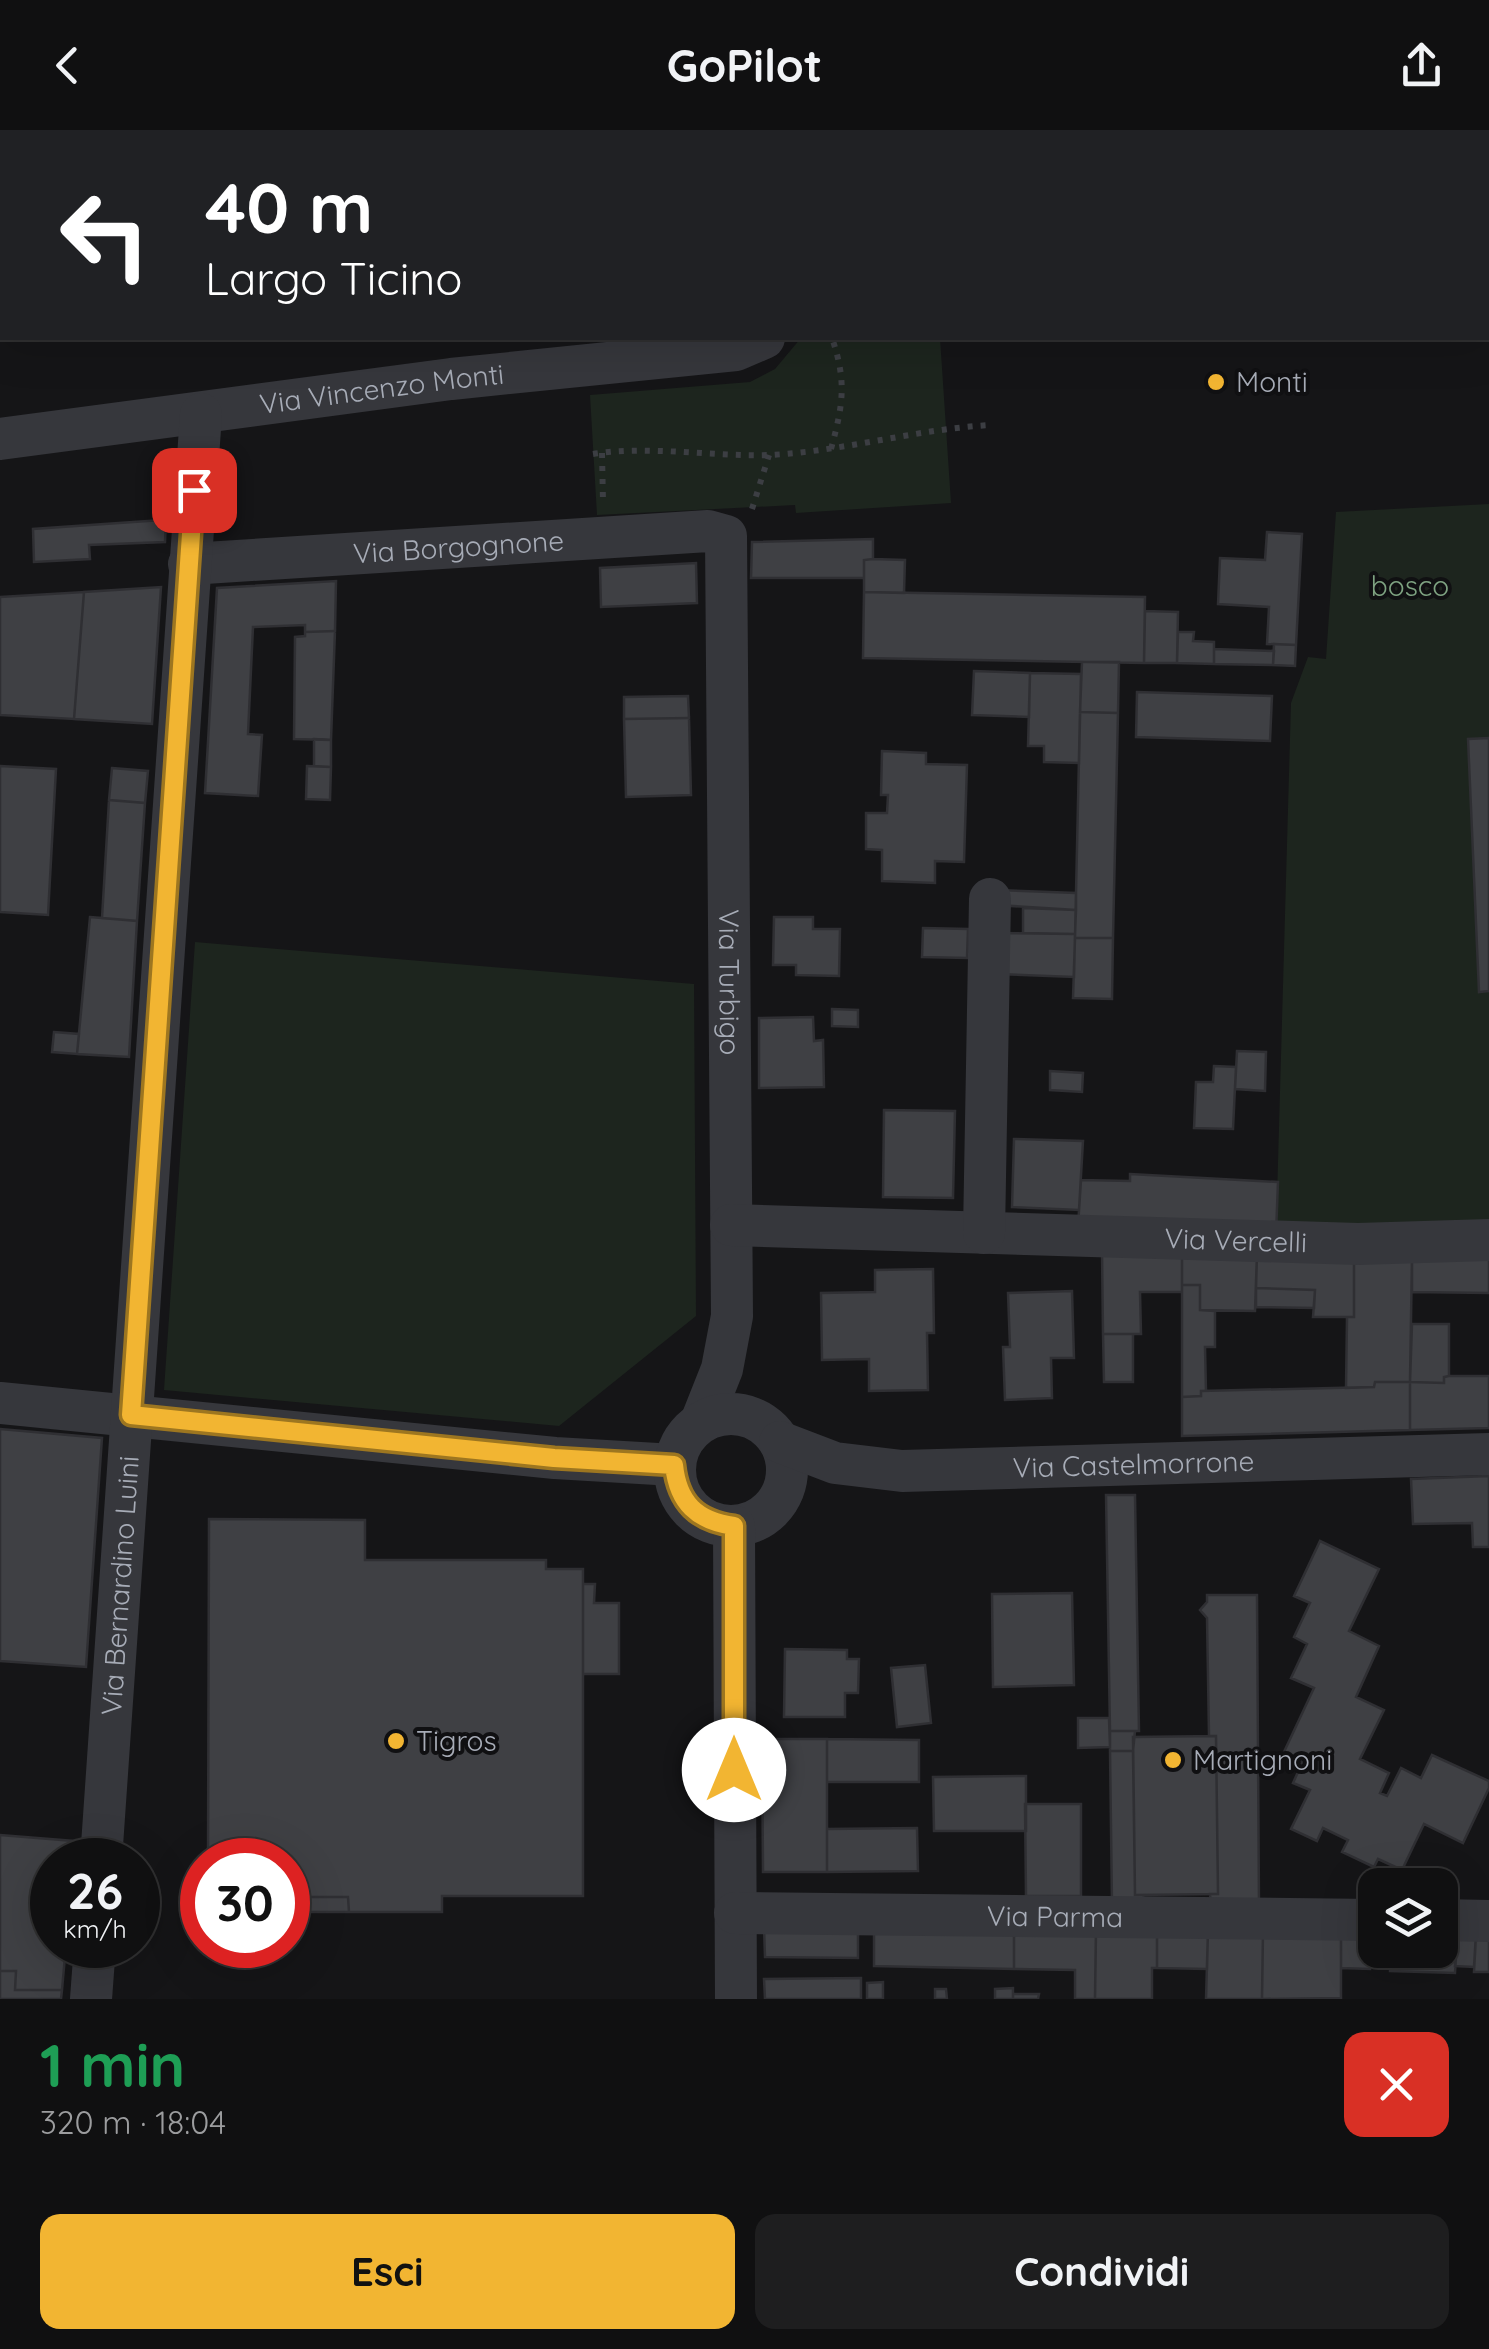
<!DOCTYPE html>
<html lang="it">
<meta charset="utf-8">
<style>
body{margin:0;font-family:Quicksand,sans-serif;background:#1e1e1f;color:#f1f3f6;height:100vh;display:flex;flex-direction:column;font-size:38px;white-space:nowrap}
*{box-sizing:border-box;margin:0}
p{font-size:32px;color:#9c9d9f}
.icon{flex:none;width:55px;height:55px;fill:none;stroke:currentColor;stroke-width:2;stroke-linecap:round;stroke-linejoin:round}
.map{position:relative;height:1869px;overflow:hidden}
.panel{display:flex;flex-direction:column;background:#101011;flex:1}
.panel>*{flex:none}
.hud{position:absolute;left:0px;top:0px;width:1490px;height:210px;box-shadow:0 10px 40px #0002,0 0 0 2px #303031;background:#202124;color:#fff;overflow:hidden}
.buttons{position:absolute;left:1358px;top:1738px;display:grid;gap:20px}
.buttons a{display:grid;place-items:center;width:100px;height:100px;border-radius:20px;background:#101011;box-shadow:0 10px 40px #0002,0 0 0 2px #303031;font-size:50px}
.speed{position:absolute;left:30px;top:1708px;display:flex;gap:20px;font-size:50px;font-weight:700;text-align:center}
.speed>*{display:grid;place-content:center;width:130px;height:130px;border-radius:50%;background:#101011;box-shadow:0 10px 40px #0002,0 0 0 2px #303031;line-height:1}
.speed small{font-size:25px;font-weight:400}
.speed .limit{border:15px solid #d22;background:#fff;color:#111}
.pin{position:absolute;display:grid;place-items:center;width:85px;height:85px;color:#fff;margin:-42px;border-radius:20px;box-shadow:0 5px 15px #0006}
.me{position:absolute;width:110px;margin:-55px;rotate:0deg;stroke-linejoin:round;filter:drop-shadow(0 0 8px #0008)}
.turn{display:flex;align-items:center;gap:35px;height:210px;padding:0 40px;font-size:45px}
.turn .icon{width:130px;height:130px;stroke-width:2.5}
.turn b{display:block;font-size:70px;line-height:85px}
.round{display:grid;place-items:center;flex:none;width:105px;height:105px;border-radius:20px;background:#1e1e1f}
.summary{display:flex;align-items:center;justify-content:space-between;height:170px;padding:0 40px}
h1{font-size:60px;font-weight:700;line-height:75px;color:#1e9e55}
.primary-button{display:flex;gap:20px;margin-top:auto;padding:20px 40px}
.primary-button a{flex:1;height:115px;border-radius:20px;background:#f2b532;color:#111;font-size:40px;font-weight:700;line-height:115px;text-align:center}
.primary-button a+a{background:#1e1e1f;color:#f1f3f6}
header{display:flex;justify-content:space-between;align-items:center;height:130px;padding:0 40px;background:#101011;font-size:45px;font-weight:700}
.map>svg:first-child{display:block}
.green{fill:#1d251e}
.building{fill:#3f4044;stroke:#2f2f33;stroke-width:2.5}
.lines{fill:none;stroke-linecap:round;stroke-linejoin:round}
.path{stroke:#3c3e43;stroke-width:6;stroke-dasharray:5 8;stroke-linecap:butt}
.minor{stroke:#36373c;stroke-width:42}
.route-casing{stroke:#9d7620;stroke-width:25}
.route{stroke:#f2b532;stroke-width:18}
.poi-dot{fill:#f2b532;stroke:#101012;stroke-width:4}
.labels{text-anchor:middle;stroke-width:8;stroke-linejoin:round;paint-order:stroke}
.poi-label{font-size:28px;fill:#a7acb7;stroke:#101012;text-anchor:start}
.street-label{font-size:28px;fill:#a7acb7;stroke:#101012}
.park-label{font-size:28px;fill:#7ea281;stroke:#101012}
</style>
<header><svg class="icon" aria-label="back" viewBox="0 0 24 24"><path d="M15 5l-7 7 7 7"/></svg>GoPilot<svg class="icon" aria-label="share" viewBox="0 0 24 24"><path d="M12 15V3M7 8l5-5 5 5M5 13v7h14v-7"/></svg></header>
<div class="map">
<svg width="1489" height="1869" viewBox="0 0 1489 1869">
<rect width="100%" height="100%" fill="#151517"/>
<!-- green -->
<path class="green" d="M1014 0H1238V2H973Z
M801 208H940L951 373 796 383 795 375 597 385 590 265 750 252 775 239Z
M1489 374V1098L1276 1103 1291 573 1308 527 1326 529 1336 382Z
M195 812 694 854 696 1186 559 1296 164 1260Z"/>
<!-- building -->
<path class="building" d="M0 0H29L2 2V92Z
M32 0H119L118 2Z
M140 0H225V2Z
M162 390H166L165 412 89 415 90 429 34 432 33 399Z
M1267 402 1302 404 1296 515 1267 514 1269 477 1218 474 1220 428 1265 430Z
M873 409V429L864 430V448H751L752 412Z
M873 429 905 430 904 463 864 462V430Z
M696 433 697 473 601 477 600 438Z
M336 451 335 501 305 502V495L253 497 248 604 262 605 258 666 205 663 217 458Z
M161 457 152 594 74 589 84 462Z
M84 462 74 589 0 585V467Z
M864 462 1145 467 1144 533 863 528Z
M1145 481 1178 482 1177 533H1144Z
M335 501 331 610 294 609 295 507 305 506V502Z
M1178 502H1194L1193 511 1214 512V534L1177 533Z
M1274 514 1296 515 1295 536 1273 535Z
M1214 519 1274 521 1273 535 1214 534Z
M1082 532H1119L1118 583 1080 582Z
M974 541 1030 543 1029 587 972 585Z
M1030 543 1081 544 1079 633 1044 632V616H1028Z
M1137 562 1272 566 1270 611 1136 607Z
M688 566 689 588 624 589V567Z
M1080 582 1118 583 1113 808H1075Z
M689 588 691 665 626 667 624 589Z
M1489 608V861L1479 862 1468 609Z
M314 609 331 610V637L314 636Z
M882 621 926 623V634L967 635 964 732 935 731V753L882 751V720L866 719V683H887L888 665H881Z
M0 636 56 639 48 785 0 782Z
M307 636 331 637 330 670 306 669Z
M112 638 148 641 145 673 109 670Z
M109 670 145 673 137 791 102 788Z
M996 760 1076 763V780L996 775Z
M1023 778 1076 780 1075 804 1023 803Z
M90 787 137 791 129 927 77 924Z
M774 787H813V799H840L839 846 796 845V835H773Z
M923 798 968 799 967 828 922 827Z
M997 803 1075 804 1074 847 996 844Z
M1075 808H1113L1112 869 1073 868Z
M832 879 858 880V897L832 896Z
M813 887 814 911 823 910 824 957 759 958V888Z
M54 902 79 904 77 924 52 922Z
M1237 921 1266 922 1265 961 1235 959Z
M1214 936 1236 937 1233 999 1194 998 1196 952H1213Z
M1050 941 1083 943 1082 962 1050 960Z
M884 980 955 981 953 1068 883 1067Z
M1014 1009 1083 1011 1079 1080 1012 1077Z
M1130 1044 1278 1052 1276 1105 1078 1096 1081 1050 1130 1051Z
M1412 1119 1489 1121V1163L1412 1162Z
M1102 1122 1182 1123V1162H1140L1141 1204H1103Z
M1182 1123 1257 1124 1255 1181 1200 1180V1155H1182Z
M1257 1124 1354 1126V1187H1313L1315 1160 1256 1158Z
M1354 1126 1412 1128 1410 1252H1375L1374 1257 1346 1258 1347 1187H1354Z
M933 1139 934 1203H927L928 1260 869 1261V1229L822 1230 821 1163 875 1162V1140Z
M1182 1155H1200V1180L1215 1181V1217H1205L1206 1261H1201V1266L1182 1267Z
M1256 1158 1315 1160 1314 1178 1256 1177Z
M1072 1161 1074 1228H1051L1052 1268 1005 1270 1003 1217H1010L1008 1163Z
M1412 1194H1449V1246L1444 1247V1253L1410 1252Z
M1103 1204H1133V1252H1104Z
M1449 1246H1489V1298L1410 1300V1252L1444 1253V1247Z
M1375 1252H1410V1300L1182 1306V1267L1201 1266V1261L1374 1257Z
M0 1299 102 1308 86 1537 0 1531Z
M1489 1346V1417H1473L1472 1393 1413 1394 1411 1349Z
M1106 1365H1135L1139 1601H1110Z
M209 1389 365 1390V1430H546V1439H583V1766H442V1782H349L348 1767H288V1730H208Z
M1320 1411 1379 1439 1349 1501 1379 1516 1356 1567 1384 1580 1360 1629 1389 1643 1380 1663 1387 1666 1401 1638 1421 1648 1432 1625 1489 1651V1658L1463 1713 1424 1694 1402 1740 1378 1729 1374 1737 1342 1722 1348 1710 1323 1698 1317 1711 1291 1699 1310 1660 1293 1653 1303 1631 1284 1622 1314 1558 1291 1548 1307 1514 1294 1507 1310 1473 1294 1466Z
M583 1454H595L594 1473H619V1544H583Z
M1072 1463 1074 1555 993 1557 992 1464Z
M1207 1465H1257L1259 1776H1211L1210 1764H1218L1216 1606H1209L1207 1488 1200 1480 1207 1472Z
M785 1519 847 1520V1529H859L858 1563H845V1587H784Z
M925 1535 931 1593 897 1597 891 1538Z
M1078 1588H1109L1110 1617 1078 1618Z
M1110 1601H1135L1133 1621H1110Z
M1216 1606 1218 1764 1135 1765 1133 1607Z
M762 1609H827V1742H763Z
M827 1609 919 1610V1652H827Z
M1110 1621H1133L1135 1765H1143L1144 1775H1112Z
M1026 1646V1701H934L933 1647Z
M1025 1674H1081V1766H1026Z
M917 1698 918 1741 827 1742V1699Z
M0 1705 74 1711 73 1730H52V1815H66L62 1860H15L16 1841H0Z
M288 1767H348L349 1782H288Z
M764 1797H858V1828L765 1827Z
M874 1797 1014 1798V1839L874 1836Z
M1014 1798 1096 1799 1095 1869H1075V1840L1014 1839Z
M1096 1799H1157V1838H1152V1869H1095Z
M1157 1799 1208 1800 1207 1839 1157 1838Z
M1208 1800 1263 1801 1262 1869H1206Z
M1263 1801 1341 1802V1868L1262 1869Z
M1341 1802H1370V1839L1341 1838Z
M1370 1802 1375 1803V1820H1390V1837H1370Z
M1440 1803 1457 1810 1455 1843 1390 1841V1820H1440Z
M1476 1804H1489V1842H1474Z
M1476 1804 1474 1837 1455 1836 1457 1810Z
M0 1841H16L15 1860H62L61 1869H0Z
M861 1848V1869H765L764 1849Z
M883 1852V1869H867V1853Z
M1013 1858V1869H995V1859Z
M935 1859H946L947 1869H935Z
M1013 1864H1039L1038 1869H1013Z"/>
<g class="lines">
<!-- path -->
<path class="path" d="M1488 38H1489
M831 319C843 275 847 252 832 208
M602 323 603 372
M593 324C648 315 713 327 770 325 845 321 917 299 991 295
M752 379 769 325"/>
<!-- minor -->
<g class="minor">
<path d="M879 2 882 0"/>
<path id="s1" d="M0 309 451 249 736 220 764 208"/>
<path id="s2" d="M189 434 708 401 726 406 732 1186 722 1239 701 1292"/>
<path id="s3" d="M731 1095 1358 1114 1489 1110"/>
<path d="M984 1103 990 769"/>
<path d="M0 1273 555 1328 674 1335"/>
<circle cx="731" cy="1340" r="56"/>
<path id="s4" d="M780 1312 835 1333 902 1341 1489 1324"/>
<path d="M734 1396 736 1869"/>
<path id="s5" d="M101 1730 201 284"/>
<path id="s6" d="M735 1783 1375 1790"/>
<path d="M1440 1790 1489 1791"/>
<path d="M91 1869 95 1815"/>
</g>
</g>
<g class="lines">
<!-- route casing -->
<g class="route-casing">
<path id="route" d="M194 360 131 1285 554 1328 674 1335C678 1373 697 1391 734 1396V1640"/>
</g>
<!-- route -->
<use href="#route" class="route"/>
</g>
<!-- markers -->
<g class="poi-dot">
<circle cx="1216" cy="252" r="10"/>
<circle cx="396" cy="1611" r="10"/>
<circle cx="1173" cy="1630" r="10"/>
</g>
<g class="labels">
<!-- poi labels -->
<g class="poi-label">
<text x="1236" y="262">Monti</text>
<text x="416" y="1621">Tigros</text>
<text x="1193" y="1640">Martignoni</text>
</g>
<!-- street labels -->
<g class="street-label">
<text dy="10" stroke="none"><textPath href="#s1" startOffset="385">Via Vincenzo Monti</textPath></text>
<text dy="10" stroke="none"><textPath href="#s2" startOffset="270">Via Borgognone</textPath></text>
<text dy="10" stroke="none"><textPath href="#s2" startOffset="985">Via Turbigo</textPath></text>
<text dy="10" stroke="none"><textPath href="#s3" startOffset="505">Via Vercelli</textPath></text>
<text dy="10" stroke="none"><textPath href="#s4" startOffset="358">Via Castelmorrone</textPath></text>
<text dy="10" stroke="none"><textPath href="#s5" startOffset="275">Via Bernardino Luini</textPath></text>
<text dy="10" stroke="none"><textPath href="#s6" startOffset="320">Via Parma</textPath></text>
</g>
<!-- park labels -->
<g class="park-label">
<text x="1410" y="466">bosco</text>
</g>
</g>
</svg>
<div class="buttons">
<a><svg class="icon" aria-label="layers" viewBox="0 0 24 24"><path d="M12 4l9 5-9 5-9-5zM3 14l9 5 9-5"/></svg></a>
</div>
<div class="speed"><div>26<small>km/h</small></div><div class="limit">30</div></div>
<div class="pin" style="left:194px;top:360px;background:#d93025"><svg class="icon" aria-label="arrive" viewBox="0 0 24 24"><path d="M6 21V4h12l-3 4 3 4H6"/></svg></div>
<svg class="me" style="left:734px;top:1640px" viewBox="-20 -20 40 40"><circle r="19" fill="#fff"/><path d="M0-13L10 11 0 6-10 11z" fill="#f2b532"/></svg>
<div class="hud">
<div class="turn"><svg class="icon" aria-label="left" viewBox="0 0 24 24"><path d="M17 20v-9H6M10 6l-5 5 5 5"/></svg><div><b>40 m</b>Largo Ticino</div></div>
</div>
</div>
<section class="panel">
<div class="summary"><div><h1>1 min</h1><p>320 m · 18:04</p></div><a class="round" style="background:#d93025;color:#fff"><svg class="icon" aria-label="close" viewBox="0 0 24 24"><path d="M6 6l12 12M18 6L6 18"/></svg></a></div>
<div class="primary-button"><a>Esci</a><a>Condividi</a></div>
</section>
